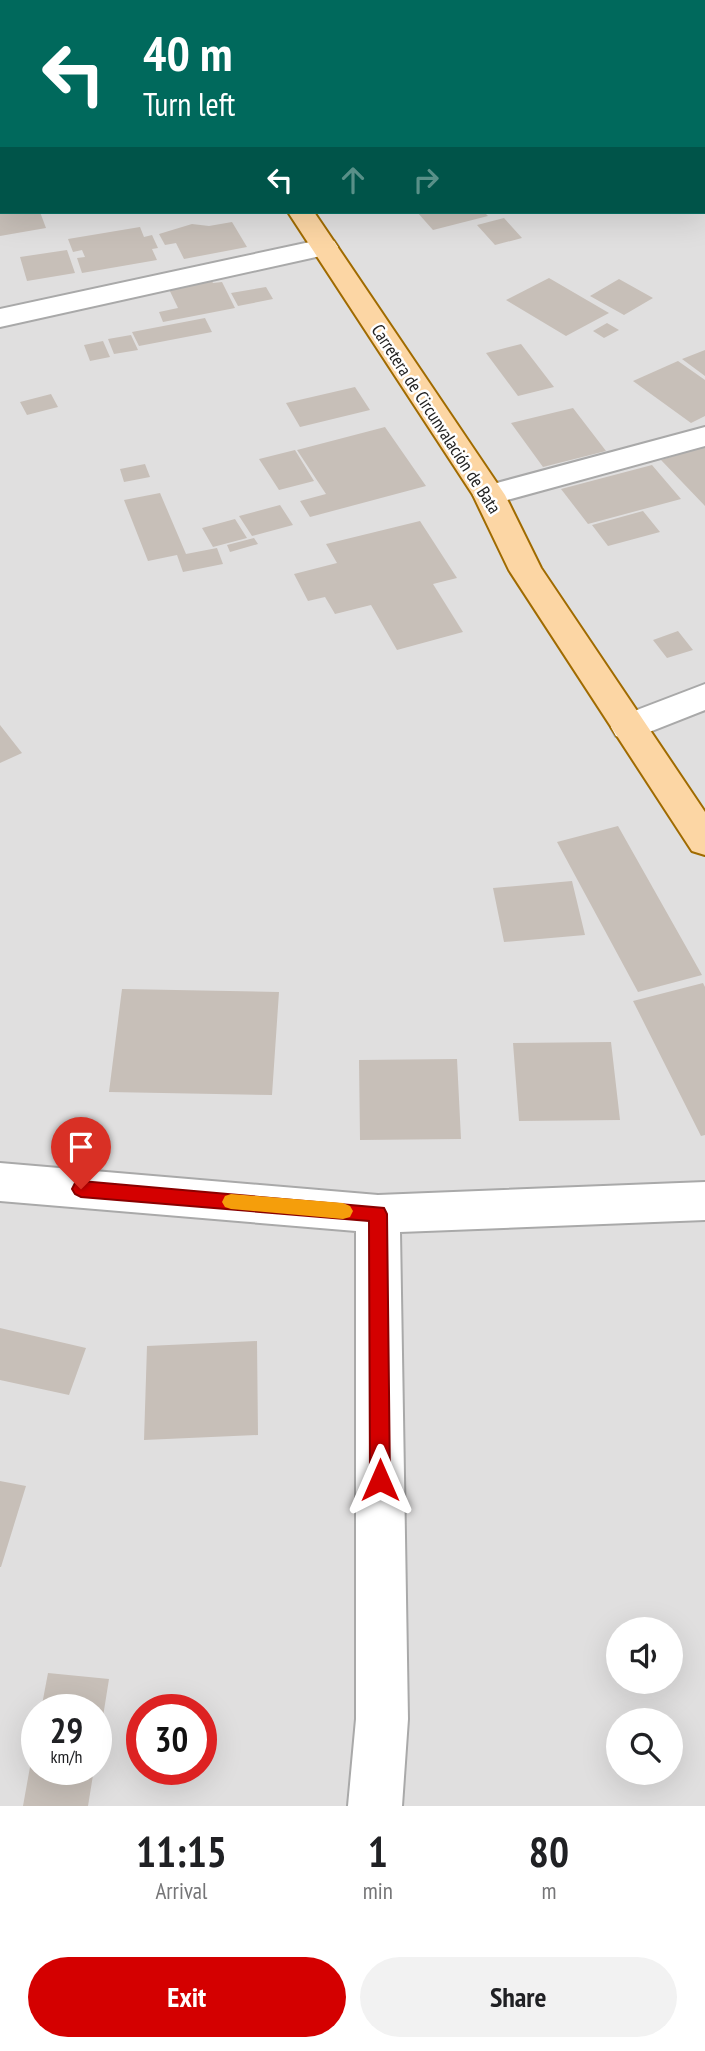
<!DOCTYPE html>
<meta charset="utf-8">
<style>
body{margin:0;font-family:"PT Sans Narrow",sans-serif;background:#f2f2f2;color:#202124;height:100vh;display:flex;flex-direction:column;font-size:26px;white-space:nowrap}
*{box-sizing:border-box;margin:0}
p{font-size:23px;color:#757577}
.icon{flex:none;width:38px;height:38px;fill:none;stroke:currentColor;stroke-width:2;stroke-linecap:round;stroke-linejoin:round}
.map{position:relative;height:1806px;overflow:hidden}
.panel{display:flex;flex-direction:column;background:#fff;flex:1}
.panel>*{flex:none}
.top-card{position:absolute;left:0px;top:0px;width:705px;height:214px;box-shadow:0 7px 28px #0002;background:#00695c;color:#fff;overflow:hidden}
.controls{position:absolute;left:606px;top:1617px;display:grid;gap:14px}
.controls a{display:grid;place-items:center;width:77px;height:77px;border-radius:50%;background:#fff;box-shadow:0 7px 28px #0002;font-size:35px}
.speed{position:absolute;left:21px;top:1694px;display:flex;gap:14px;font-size:35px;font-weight:700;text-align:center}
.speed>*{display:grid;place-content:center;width:91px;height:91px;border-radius:50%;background:#fff;box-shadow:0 7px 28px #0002;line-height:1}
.speed small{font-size:18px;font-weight:400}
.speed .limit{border:10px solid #d22;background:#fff;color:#111}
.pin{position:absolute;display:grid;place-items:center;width:60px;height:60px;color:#fff;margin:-72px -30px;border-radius:50% 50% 50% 0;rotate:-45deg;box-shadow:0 0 7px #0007}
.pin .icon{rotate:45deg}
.me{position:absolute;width:77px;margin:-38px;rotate:0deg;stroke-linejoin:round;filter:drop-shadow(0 0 5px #0008)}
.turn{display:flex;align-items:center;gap:24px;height:147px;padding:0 28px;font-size:32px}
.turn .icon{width:91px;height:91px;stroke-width:2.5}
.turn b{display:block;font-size:49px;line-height:60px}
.lanes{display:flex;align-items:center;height:66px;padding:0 28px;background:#0003;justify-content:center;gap:35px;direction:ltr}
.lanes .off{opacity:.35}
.eta{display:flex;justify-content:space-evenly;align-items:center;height:119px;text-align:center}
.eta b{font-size:42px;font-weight:600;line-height:49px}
.primary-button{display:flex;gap:14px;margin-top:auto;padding:14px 28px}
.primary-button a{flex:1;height:80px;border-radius:42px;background:#d40000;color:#fff;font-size:28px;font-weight:600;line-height:80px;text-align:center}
.primary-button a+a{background:#f2f2f2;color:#202124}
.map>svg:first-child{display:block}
.residential{fill:#e0dfdf;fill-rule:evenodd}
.building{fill:#c7bfb8}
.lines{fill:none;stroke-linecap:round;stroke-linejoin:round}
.minor-casing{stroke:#a9a9a9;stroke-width:4}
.major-casing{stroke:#a06b00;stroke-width:4}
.minor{fill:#fff;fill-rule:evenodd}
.major{fill:#fcd6a4;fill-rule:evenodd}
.route{fill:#d40000;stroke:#8a0000;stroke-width:2}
.slow{fill:#f59e0b}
.labels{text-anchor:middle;stroke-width:5;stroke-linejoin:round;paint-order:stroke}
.street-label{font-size:18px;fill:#222;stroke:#fff}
</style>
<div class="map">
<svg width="705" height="1806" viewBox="0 0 705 1806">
<rect width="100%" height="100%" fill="#f2efe9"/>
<!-- residential -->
<path class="residential" d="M0 0H705V1806H0ZM2 2H704V212H2ZM618 1629H670V1682H618ZM37 1710H96V1769H37ZM142 1710H201V1769H142ZM618 1720H670V1773H618Z"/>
<!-- building -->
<path class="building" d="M0 212H40L46 228 0 236Z
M417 212H484L488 216 433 230Z
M504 218 522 238 495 245 477 225Z
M232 222 247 247 184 259 176 243 165 245 159 234 192 224 209 226Z
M140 227 144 237 152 235 158 248 152 249 157 260 82 273 77 258 85 257 82 250 73 252 68 239Z
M67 250 75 273 27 281 20 257Z
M210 277 213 283 222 282 235 308 163 322 159 312 178 308 167 285Z
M549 278 609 313 566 336 506 300Z
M619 279 653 298 624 315 590 296Z
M266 287 273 299 238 306 231 293Z
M205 318 212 332 139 346 132 332Z
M607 323 619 330 604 338 593 331Z
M131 335 138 350 114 354 108 339Z
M103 341 110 357 90 361 84 345Z
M521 344 554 387 518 396 486 353Z
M705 350V376L682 359Z
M678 361 705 380V416L691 423 633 381Z
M355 387 370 410 300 427 286 403Z
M51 394 58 407 27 415 20 402Z
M573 408 606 451 543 467 511 423Z
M385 427 426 486 310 517 300 501 326 494 297 450Z
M705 446V506L661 460Z
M295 450 314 481 279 490 259 459Z
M145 464 150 477 124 482 120 469Z
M652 465 681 499 588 524 561 489Z
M160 493 186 554 217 548 223 564 183 572 177 555 148 561 124 500Z
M280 505 293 525 252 536 239 516Z
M643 511 660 532 608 546 592 525Z
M235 519 247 538 213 547 202 528Z
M420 521 457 578 433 584 463 632 397 650 371 605 335 614 325 597 308 601 294 574 337 563 326 544Z
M254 538 258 544 230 552 227 545Z
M678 631 693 650 667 658 653 640Z
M0 725 22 753 0 763Z
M618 826 702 975 638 992 557 842Z
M572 881 585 935 504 942 493 888Z
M703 983 705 987V1135L701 1136 633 1001Z
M122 989 279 992 272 1095 109 1092Z
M611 1042 620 1120 519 1121 513 1043Z
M457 1059 461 1139 360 1140 359 1060Z
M0 1328 86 1348 69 1395 0 1380Z
M257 1341 258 1435 144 1440 147 1346Z
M0 1481 26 1486 1 1567H0Z
M48 1673 109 1679 98 1748 96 1710H41Z
M35 1739 37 1769H94L88 1806H23Z"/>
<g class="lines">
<!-- minor casing -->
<g class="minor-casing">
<path id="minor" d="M324 239 334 241 338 247 334 253 0 327V309Z
M705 427V446L489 505 478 502 473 495 478 488Z
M705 684V710L629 740 616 736 611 727 616 718Z
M0 1163 378 1195 705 1182V1220L400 1232 408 1719 402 1806H348L356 1719V1231L0 1201Z"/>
</g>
<!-- major casing -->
<g class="major-casing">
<path id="major" d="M149 0H173L174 2H150Z
M288 212H314L505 495 541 568 705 812V855L692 851 509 570 473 495Z"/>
</g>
<!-- minor -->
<use href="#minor" class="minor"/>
<!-- major -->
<use href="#major" class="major"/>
</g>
<!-- route -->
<path class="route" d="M81 1181 384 1208 387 1214 390 1480 387 1487 380 1490 373 1487 370 1480 369 1221 81 1197 75 1194 72 1189 75 1183Z"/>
<!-- slow -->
<path class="slow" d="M231 1194 343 1203 350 1206 353 1211 350 1217 343 1219 231 1209 225 1207 222 1202 225 1196Z"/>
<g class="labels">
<!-- street labels -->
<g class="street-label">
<text transform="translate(436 419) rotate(57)" y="6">Carretera de Circunvalación de Bata</text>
</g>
</g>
</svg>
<div class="controls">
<a><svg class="icon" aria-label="sound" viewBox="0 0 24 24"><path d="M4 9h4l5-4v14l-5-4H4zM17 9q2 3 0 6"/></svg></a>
<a><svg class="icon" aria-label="search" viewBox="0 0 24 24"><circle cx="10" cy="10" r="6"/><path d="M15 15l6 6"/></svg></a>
</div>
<div class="speed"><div>29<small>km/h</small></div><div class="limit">30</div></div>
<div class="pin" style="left:81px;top:1189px;background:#d93025"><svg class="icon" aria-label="arrive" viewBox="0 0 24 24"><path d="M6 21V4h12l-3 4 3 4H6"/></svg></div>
<svg class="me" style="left:380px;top:1480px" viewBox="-20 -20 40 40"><path d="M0-17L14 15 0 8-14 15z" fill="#d40000" stroke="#fff" stroke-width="4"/></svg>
<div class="top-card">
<div class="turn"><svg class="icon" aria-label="left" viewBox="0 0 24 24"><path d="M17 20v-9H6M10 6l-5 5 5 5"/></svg><div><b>40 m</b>Turn left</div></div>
<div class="lanes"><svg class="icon" aria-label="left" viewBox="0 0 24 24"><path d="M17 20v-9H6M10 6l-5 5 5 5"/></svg><svg class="icon off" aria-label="ahead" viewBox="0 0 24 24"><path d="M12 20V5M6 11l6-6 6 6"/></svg><svg class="icon off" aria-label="right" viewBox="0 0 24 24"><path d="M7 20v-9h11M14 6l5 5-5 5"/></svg></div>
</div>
</div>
<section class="panel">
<div class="eta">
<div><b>11:15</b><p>Arrival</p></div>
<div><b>1</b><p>min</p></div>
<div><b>80</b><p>m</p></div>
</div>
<div class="primary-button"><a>Exit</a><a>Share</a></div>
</section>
